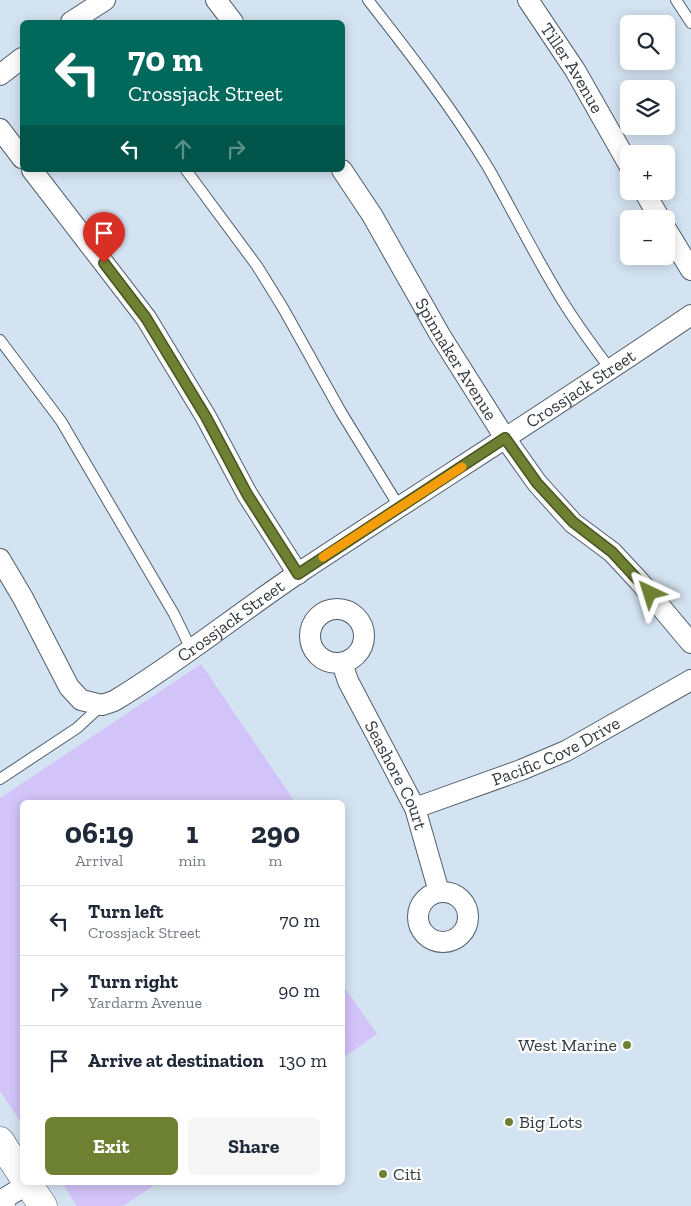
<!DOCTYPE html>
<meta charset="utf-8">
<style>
body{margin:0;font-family:"Zilla Slab",serif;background:#f6f6f7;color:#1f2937;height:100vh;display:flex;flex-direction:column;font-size:19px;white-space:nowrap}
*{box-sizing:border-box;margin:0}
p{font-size:16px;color:#747a83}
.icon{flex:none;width:28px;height:28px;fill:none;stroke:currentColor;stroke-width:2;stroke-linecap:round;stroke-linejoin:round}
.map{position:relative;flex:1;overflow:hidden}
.panel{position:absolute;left:20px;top:800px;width:325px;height:385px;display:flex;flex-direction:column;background:#fff;border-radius:8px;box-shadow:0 2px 12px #0003}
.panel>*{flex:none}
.banner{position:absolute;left:20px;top:20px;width:325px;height:152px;border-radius:8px;box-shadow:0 2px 12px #0003;background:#00695c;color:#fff;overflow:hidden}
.tools{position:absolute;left:620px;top:15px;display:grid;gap:10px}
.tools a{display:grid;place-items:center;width:55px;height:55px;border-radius:8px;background:#fff;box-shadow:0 2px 12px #0003;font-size:25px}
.pin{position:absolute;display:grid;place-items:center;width:42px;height:42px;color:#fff;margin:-51px -21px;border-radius:50% 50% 50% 0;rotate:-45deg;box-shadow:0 0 5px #0007}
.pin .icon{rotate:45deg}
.me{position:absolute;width:55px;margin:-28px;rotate:319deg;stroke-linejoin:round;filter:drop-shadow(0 0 4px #0008)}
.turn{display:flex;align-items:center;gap:18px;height:105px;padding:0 25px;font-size:22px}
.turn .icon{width:65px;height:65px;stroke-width:2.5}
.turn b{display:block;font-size:35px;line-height:42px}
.lanes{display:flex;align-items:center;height:48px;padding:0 25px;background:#0003;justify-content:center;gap:25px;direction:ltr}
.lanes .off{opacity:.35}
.eta{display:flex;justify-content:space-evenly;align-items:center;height:85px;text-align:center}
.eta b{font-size:30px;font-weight:800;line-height:35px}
.button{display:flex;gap:10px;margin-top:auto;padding:10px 25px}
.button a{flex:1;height:58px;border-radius:8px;background:#6e8132;color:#fff;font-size:20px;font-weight:800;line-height:58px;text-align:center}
.button a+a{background:#f6f6f7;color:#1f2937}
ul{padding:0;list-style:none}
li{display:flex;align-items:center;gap:15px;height:70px;padding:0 25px;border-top:1px solid #e0e1e3}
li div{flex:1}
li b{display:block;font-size:19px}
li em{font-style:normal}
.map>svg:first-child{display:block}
.green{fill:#d2c4f8}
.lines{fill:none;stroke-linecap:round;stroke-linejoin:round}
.lane-casing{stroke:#515e6a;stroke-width:12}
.street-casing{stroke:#515e6a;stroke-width:22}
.secondary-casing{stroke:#515e6a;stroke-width:29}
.lane{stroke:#fff;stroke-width:10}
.street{stroke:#fff;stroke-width:20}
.secondary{stroke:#fff;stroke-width:28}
.route-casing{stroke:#485420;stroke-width:12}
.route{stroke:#6e8132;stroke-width:9}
.slow{stroke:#f59e0b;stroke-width:9}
.poi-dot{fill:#6e8132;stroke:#fff;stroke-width:2}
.labels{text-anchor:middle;stroke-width:4.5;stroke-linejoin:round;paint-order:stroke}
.street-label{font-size:18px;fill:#33393e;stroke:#fff}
.poi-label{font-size:18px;fill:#33393e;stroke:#fff;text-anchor:start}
</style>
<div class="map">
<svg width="691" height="1206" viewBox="0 0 691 1206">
<rect width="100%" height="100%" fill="#d4e3f1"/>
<!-- green -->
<path class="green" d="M201 664 295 802H22V1124L0 1091V798Z
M342 984 377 1034 343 1058H342Z
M62 1183H158L123 1206H77Z"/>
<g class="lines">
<!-- lane casing -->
<g class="lane-casing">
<path id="lane" d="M368 0C411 55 453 109 489 169 512 210 533 252 557 292 573 319 592 345 611 370
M676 0 691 23
M186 170 257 266 283 308 341 412 400 508
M0 340 61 421 174 614 191 649
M0 779 77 728 102 705"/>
</g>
<!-- street casing -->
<g class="street-casing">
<g id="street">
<path d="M216 0 233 22"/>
<path id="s1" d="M528 0 575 70 629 165"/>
<path d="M71 22 105 0"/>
<path d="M0 75 22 58"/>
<path d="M0 129 22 158"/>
<path d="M32 170 146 318 206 417 247 494 298 574"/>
<path id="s2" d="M342 170 372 215 440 335 505 438 537 483 573 523 612 552 639 581 691 643"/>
<path d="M644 191 660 219"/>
<path d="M666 229 691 270"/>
<path id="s3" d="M0 559 23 598 69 687 81 700 102 705 114 701C179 662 237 614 300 572 430 486 562 403 691 315"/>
<circle cx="337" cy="636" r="27"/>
<path id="s4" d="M342 663 348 681 415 808 439 892"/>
<path id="s5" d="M415 808 521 770 566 751 691 680"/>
<circle cx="443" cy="917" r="25"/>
<path d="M0 1201 28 1184"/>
</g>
</g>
<!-- secondary casing -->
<g class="secondary-casing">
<path id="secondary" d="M0 1141 22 1175
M27 1182 43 1206
M0 1205 1 1206"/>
</g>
<!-- lane -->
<use href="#lane" class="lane"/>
<!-- street -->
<use href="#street" class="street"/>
<!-- secondary -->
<use href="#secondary" class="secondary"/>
</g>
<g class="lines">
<!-- route casing -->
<g class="route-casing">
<path id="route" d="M104 263 146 318 206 417 247 494 298 574 505 438 537 483 573 522 612 552 650 593"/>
</g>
<!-- route -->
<use href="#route" class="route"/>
<!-- slow -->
<path class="slow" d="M323 557 462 467"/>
</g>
<!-- markers -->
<g class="poi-dot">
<circle cx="627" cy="1045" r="5"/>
<circle cx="509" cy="1122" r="5"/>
<circle cx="383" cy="1174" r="5"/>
</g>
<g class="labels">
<!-- street labels -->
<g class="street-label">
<text dy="6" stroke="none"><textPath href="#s1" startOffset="81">Tiller Avenue</textPath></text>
<text dy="6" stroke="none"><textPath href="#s2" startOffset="221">Spinnaker Avenue</textPath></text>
<text dy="6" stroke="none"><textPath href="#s3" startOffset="759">Crossjack Street</textPath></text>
<text dy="6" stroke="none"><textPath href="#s3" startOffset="339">Crossjack Street</textPath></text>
<text dy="6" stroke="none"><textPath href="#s5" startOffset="152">Pacific Cove Drive</textPath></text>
<text dy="6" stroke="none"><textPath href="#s4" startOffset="125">Seashore Court</textPath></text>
</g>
<!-- poi labels -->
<g class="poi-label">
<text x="617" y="1051" text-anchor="end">West Marine</text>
<text x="519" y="1128">Big Lots</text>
<text x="393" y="1180">Citi</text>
</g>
</g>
</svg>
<div class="tools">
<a><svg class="icon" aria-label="search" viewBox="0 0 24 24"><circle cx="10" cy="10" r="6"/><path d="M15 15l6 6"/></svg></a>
<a><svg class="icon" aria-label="layers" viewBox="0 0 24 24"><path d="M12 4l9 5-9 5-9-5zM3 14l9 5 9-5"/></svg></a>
<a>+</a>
<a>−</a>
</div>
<div class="pin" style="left:104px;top:263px;background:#d93025"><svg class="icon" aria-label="arrive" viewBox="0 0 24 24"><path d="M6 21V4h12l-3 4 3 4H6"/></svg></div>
<svg class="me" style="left:650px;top:593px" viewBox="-20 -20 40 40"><path d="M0-17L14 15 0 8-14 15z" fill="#6e8132" stroke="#fff" stroke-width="4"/></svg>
<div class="banner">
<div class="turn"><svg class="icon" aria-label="left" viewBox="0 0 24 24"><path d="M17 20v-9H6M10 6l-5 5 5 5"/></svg><div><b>70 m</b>Crossjack Street</div></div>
<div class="lanes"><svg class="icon" aria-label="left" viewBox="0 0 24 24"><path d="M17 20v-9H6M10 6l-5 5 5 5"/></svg><svg class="icon off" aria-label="ahead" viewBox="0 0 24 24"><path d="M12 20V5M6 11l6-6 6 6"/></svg><svg class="icon off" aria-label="right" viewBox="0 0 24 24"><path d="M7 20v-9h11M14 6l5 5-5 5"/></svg></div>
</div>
<section class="panel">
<div class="eta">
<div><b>06:19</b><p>Arrival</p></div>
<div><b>1</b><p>min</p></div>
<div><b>290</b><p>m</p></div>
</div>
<ul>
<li><svg class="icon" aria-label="left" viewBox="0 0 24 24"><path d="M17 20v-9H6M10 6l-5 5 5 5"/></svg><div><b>Turn left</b><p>Crossjack Street</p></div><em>70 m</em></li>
<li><svg class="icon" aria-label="right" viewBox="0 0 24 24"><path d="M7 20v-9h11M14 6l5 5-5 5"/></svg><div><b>Turn right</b><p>Yardarm Avenue</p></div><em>90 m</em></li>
<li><svg class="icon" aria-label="arrive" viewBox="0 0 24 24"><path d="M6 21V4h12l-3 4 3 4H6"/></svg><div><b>Arrive at destination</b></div><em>130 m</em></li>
</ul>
<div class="button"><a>Exit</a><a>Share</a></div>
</section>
</div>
